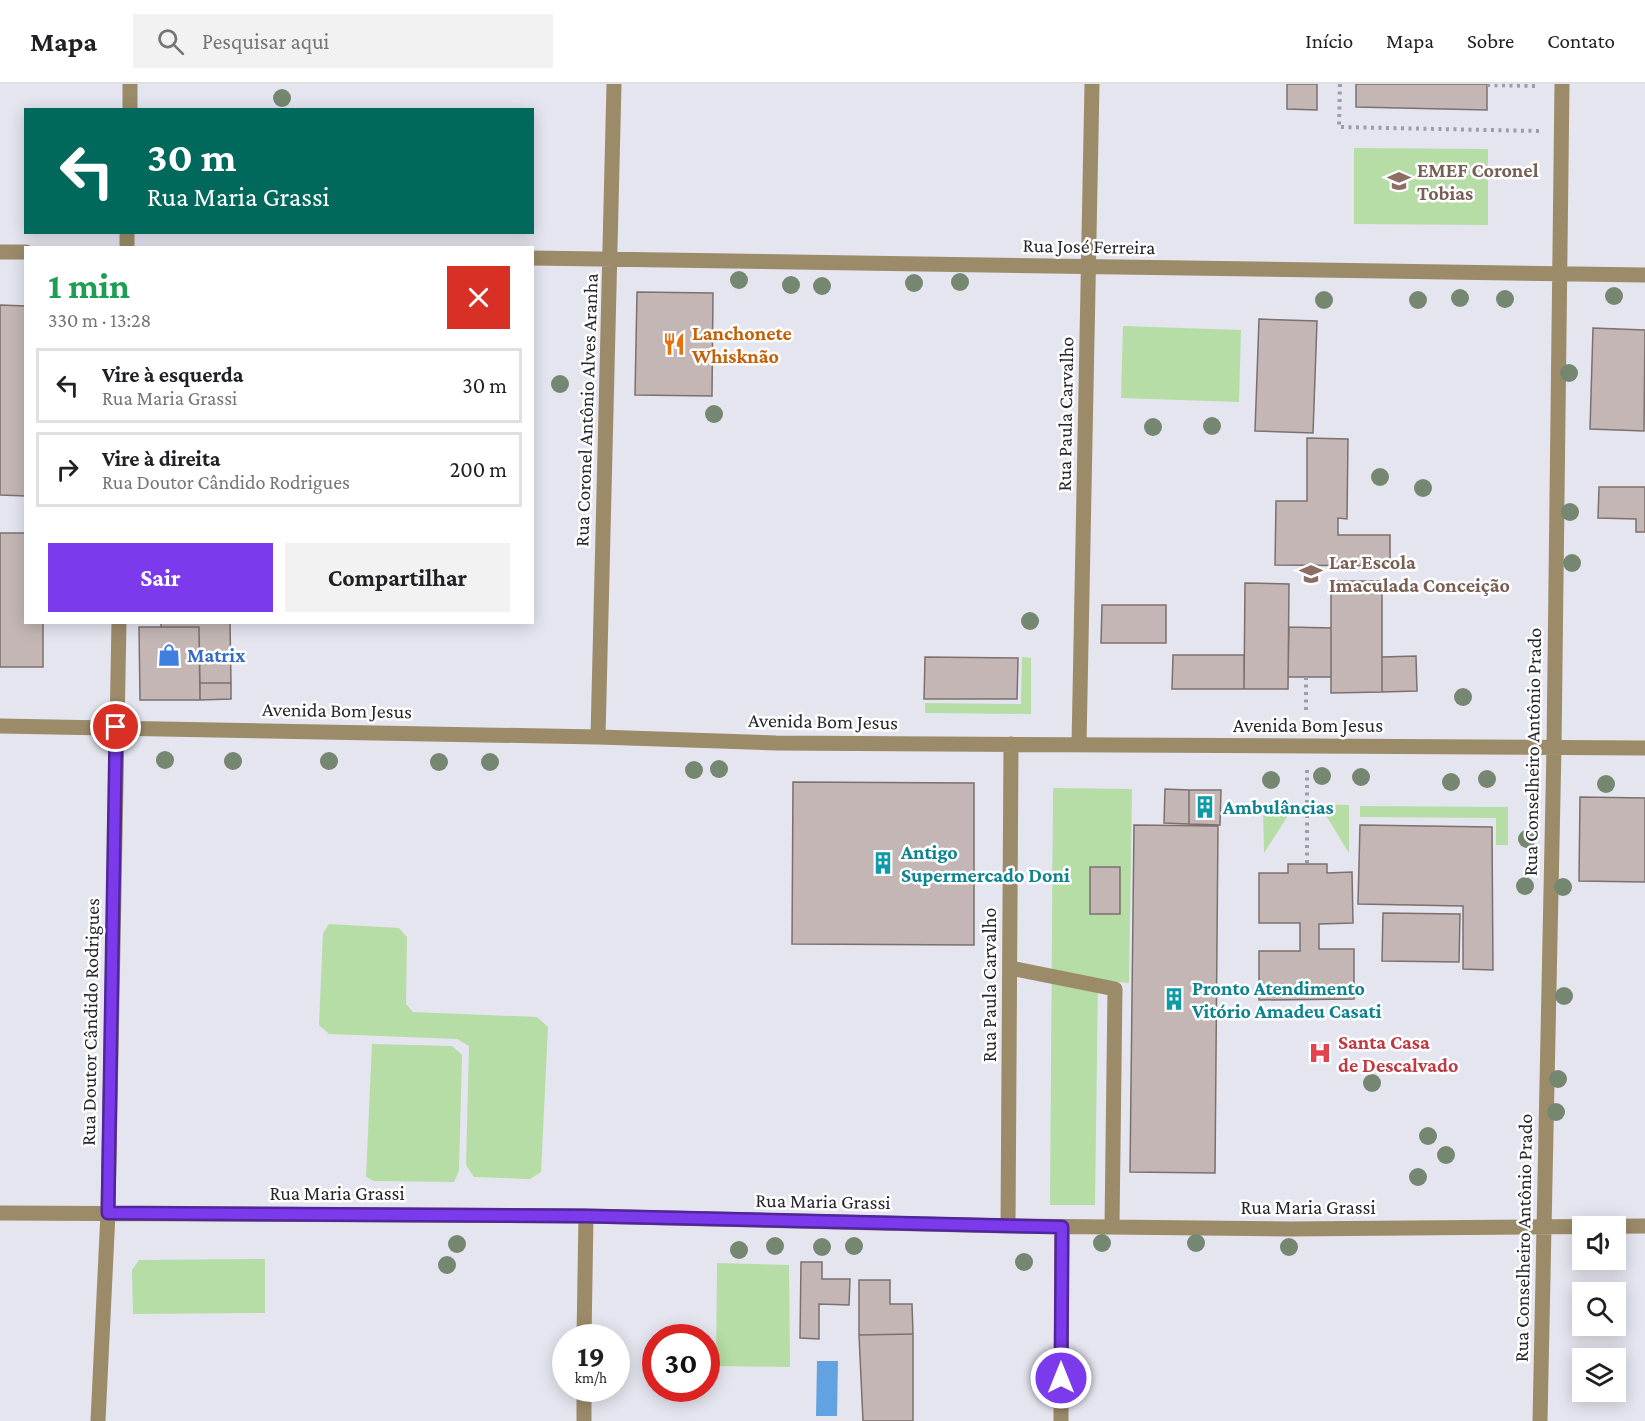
<!DOCTYPE html>
<html lang="pt">
<meta charset="utf-8">
<style>
body{margin:0;font-family:"Crimson Pro",serif;background:#f2f2f2;color:#202124;height:100vh;display:flex;flex-direction:column;font-size:22px;white-space:nowrap}
*{box-sizing:border-box;margin:0}
p{font-size:20px;color:#757577}
.icon{flex:none;width:33px;height:33px;fill:none;stroke:currentColor;stroke-width:2;stroke-linecap:round;stroke-linejoin:round}
.map{position:relative;flex:1;overflow:hidden}
.details{position:absolute;left:24px;top:162px;width:510px;height:378px;display:flex;flex-direction:column;background:#fff;border-radius:0px;box-shadow:0 3px 15px #0003}
.details>*{flex:none}
.banner{position:absolute;left:24px;top:24px;width:510px;height:126px;border-radius:0px;box-shadow:0 3px 15px #0003;background:#00695c;color:#fff;overflow:hidden}
.tools{position:absolute;left:1572px;top:1132px;display:grid;gap:12px}
.tools a{display:grid;place-items:center;width:54px;height:54px;border-radius:0px;background:#fff;box-shadow:0 3px 15px #0003;font-size:30px}
.speed{position:absolute;left:552px;top:1240px;display:flex;gap:12px;font-size:30px;font-weight:700;text-align:center}
.speed>*{display:grid;place-content:center;width:78px;height:78px;border-radius:50%;background:#fff;box-shadow:0 3px 15px #0003;line-height:1}
.speed small{font-size:15px;font-weight:400}
.speed .limit{border:9px solid #d22;background:#fff;color:#111}
.pin{position:absolute;display:grid;place-items:center;width:51px;height:51px;color:#fff;margin:-26px;border:3px solid #fff;border-radius:50%;box-shadow:0 2px 6px #0007}
.me{position:absolute;width:66px;margin:-33px;rotate:0deg;stroke-linejoin:round;filter:drop-shadow(0 0 4px #0008)}
.turn{display:flex;align-items:center;gap:21px;height:126px;padding:0 24px;font-size:27px}
.turn .icon{width:78px;height:78px;stroke-width:2.5}
.turn b{display:block;font-size:42px;line-height:51px}
.round{display:grid;place-items:center;flex:none;width:63px;height:63px;border-radius:0px;background:#f2f2f2}
.head{display:flex;align-items:center;justify-content:space-between;height:102px;padding:0 24px}
h1{font-size:36px;font-weight:700;line-height:45px;color:#1e9e55}
.cta{display:flex;gap:12px;margin-top:auto;padding:12px 24px}
.cta a{flex:1;height:69px;border-radius:0px;background:#7c3aed;color:#fff;font-size:24px;font-weight:700;line-height:69px;text-align:center}
.cta a+a{background:#f2f2f2;color:#202124}
ul{padding:0;list-style:none}
li{display:flex;align-items:center;gap:18px;height:75px;margin:0 12px 9px;padding:0 12px;border:3px solid #e0e0e0;border-radius:0px}
li div{flex:1}
li b{display:block;font-size:22px}
li em{font-style:normal}
header{display:flex;align-items:center;gap:36px;box-sizing:border-box;height:84px;padding:0 30px;background:#fff;border-bottom:2px solid #e0e0e0}
header strong{font-size:28px}
nav{display:flex;gap:33px;margin-inline-start:auto;font-size:21px}
.search{width:420px;height:54px;background:#f2f2f2;display:flex;align-items:center;gap:15px;box-sizing:border-box;padding:0 21px;border-radius:0px;color:#757577;font-size:22px}
.map>svg:first-child{display:block}
.green{fill:#b5dda5}
.water{fill:#63a2e1}
.building{fill:#c3b6b4;stroke:#7b706e;stroke-width:1.5}
.lines{fill:none;stroke-linecap:round;stroke-linejoin:round}
.path{stroke:#9d9da5;stroke-width:4;stroke-dasharray:3 4.5;stroke-linecap:butt}
.minor{stroke:#9c8b69;stroke-width:15}
.tree{fill:#758770}
.route-casing{stroke:#51269a;stroke-width:15}
.route{stroke:#7c3aed;stroke-width:10}
.labels{text-anchor:middle;stroke-width:5;stroke-linejoin:round;paint-order:stroke}
.education-label{font-size:20px;font-weight:bold;fill:#785e54;stroke:#fff;text-anchor:start}
.street-label{font-size:20px;fill:#27272b;stroke:#fff}
.food-label{font-size:20px;font-weight:bold;fill:#c56008;stroke:#fff;text-anchor:start}
.shop-label{font-size:20px;font-weight:bold;fill:#366cbe;stroke:#fff;text-anchor:start}
.culture-label{font-size:20px;font-weight:bold;fill:#0d838f;stroke:#fff;text-anchor:start}
.health-label{font-size:20px;font-weight:bold;fill:#be3a42;stroke:#fff;text-anchor:start}
</style>
<header>
<strong>Mapa</strong>
<div class="search"><svg class="icon" aria-label="search" viewBox="0 0 24 24"><circle cx="10" cy="10" r="6"/><path d="M15 15l6 6"/></svg>Pesquisar aqui</div>
<nav><a>Início</a><a>Mapa</a><a>Sobre</a><a>Contato</a></nav>
</header>
<div class="map">
<svg width="1645" height="1337" viewBox="0 0 1645 1337">
<rect width="100%" height="100%" fill="#e5e5f0"/>
<!-- green -->
<path class="green" d="M1354 64 1488 65V141L1354 140Z
M1123 242 1241 246 1239 318 1121 314Z
M1022 573 1031 574V630L925 629V619L1021 620Z
M1053 704 1132 705 1129 899 1098 896 1095 1121H1050Z
M1263 719H1296L1264 769Z
M1319 720 1349 721V769Z
M1360 722 1508 723V761H1496V734L1360 733Z
M329 840 399 844 407 853 406 920 413 928 537 933 548 943 541 1088 530 1095 474 1093 466 1081 469 962 457 955 329 950 319 941 323 849Z
M372 960 452 962 462 971 459 1087 454 1098 374 1097 366 1093Z
M265 1175V1229L133 1230 132 1186 139 1176Z
M717 1179 789 1181 790 1283 716 1282Z"/>
<!-- water -->
<path class="water" d="M817 1277H838L837 1332H816Z"/>
<!-- building -->
<path class="building" d="M1287 0H1317V26L1287 25Z
M1356 0H1487V26L1356 23Z
M637 208 713 209 712 312 635 311Z
M0 221 26 222V412L0 411Z
M1259 235 1317 237 1313 349 1255 347Z
M1593 244 1645 246 1644 347 1590 345Z
M1307 354 1348 355 1347 435 1338 434V451H1390V482L1275 481 1276 417H1307Z
M1599 403H1645V448H1636V435L1598 434Z
M0 449H26V538H43V583H0Z
M1331 497H1382V608L1331 609Z
M1245 499 1289 500 1288 605H1244Z
M1102 521H1166V559H1101Z
M161 538H230L231 599H200L199 543H161Z
M139 543H199L200 616H140Z
M1289 543 1331 544V593H1288Z
M1173 571H1244V605H1172Z
M1416 572 1417 607 1382 608V573Z
M925 573 1018 574 1017 615H924Z
M200 599H231V615L200 616Z
M793 698 974 699V861L792 860Z
M1165 705 1189 706V740L1164 739Z
M1189 706H1221L1220 741 1189 740Z
M1580 713 1645 714V798L1579 797Z
M1134 741 1218 742 1215 1089 1130 1088Z
M1360 741 1492 743 1493 886 1463 885V822L1358 820Z
M1288 780H1327V789L1352 788 1353 839 1319 840V865H1354V915L1259 916V867H1300V839H1259V789H1288Z
M1090 783H1120V830H1090Z
M1383 829 1460 830 1459 878 1382 877Z
M801 1178H822V1195H850L849 1221 819 1220V1255L800 1254Z
M859 1196H890V1220H912L913 1250 859 1251Z
M913 1250V1337H863L859 1251Z"/>
<g class="lines">
<!-- path -->
<path class="path" d="M1340 0 1339 43 1539 47
M1487 1 1536 2
M1306 593V630
M1307 686V780"/>
<!-- minor -->
<path class="minor" d="M130 26V0
M127 164V148
M0 168H26
M532 174 1645 191
M0 642 598 653 776 659 1645 664
M598 653 614 0
M1079 661 1092 0
M1010 884 1115 905 1112 1142
M0 1129 586 1132 1008 1142 1290 1145 1645 1142
M1008 1142 1011 660
M584 1254 586 1132
M98 1337 108 1129 119 538
M584 1337V1305
M1061 1337 1062 1143
M1540 1337 1554 663 1562 0"/>
</g>
<!-- trees -->
<g class="tree">
<circle cx="282" cy="14" r="9"/>
<circle cx="739" cy="196" r="9"/>
<circle cx="960" cy="198" r="9"/>
<circle cx="914" cy="199" r="9"/>
<circle cx="791" cy="201" r="9"/>
<circle cx="822" cy="202" r="9"/>
<circle cx="1614" cy="212" r="9"/>
<circle cx="1460" cy="214" r="9"/>
<circle cx="1505" cy="215" r="9"/>
<circle cx="1324" cy="216" r="9"/>
<circle cx="1418" cy="216" r="9"/>
<circle cx="1569" cy="289" r="9"/>
<circle cx="560" cy="300" r="9"/>
<circle cx="714" cy="330" r="9"/>
<circle cx="1212" cy="342" r="9"/>
<circle cx="1153" cy="343" r="9"/>
<circle cx="1380" cy="393" r="9"/>
<circle cx="1423" cy="404" r="9"/>
<circle cx="1570" cy="428" r="9"/>
<circle cx="1572" cy="479" r="9"/>
<circle cx="1030" cy="537" r="9"/>
<circle cx="1463" cy="613" r="9"/>
<circle cx="165" cy="676" r="9"/>
<circle cx="233" cy="677" r="9"/>
<circle cx="329" cy="677" r="9"/>
<circle cx="439" cy="678" r="9"/>
<circle cx="490" cy="678" r="9"/>
<circle cx="719" cy="685" r="9"/>
<circle cx="694" cy="686" r="9"/>
<circle cx="1322" cy="692" r="9"/>
<circle cx="1361" cy="693" r="9"/>
<circle cx="1487" cy="695" r="9"/>
<circle cx="1271" cy="696" r="9"/>
<circle cx="1451" cy="698" r="9"/>
<circle cx="1606" cy="700" r="9"/>
<circle cx="1527" cy="755" r="9"/>
<circle cx="1525" cy="802" r="9"/>
<circle cx="1563" cy="803" r="9"/>
<circle cx="1564" cy="912" r="9"/>
<circle cx="1558" cy="995" r="9"/>
<circle cx="1372" cy="999" r="9"/>
<circle cx="1556" cy="1028" r="9"/>
<circle cx="1428" cy="1052" r="9"/>
<circle cx="1446" cy="1071" r="9"/>
<circle cx="1418" cy="1093" r="9"/>
<circle cx="1102" cy="1159" r="9"/>
<circle cx="1196" cy="1159" r="9"/>
<circle cx="457" cy="1160" r="9"/>
<circle cx="775" cy="1162" r="9"/>
<circle cx="854" cy="1162" r="9"/>
<circle cx="822" cy="1163" r="9"/>
<circle cx="1289" cy="1163" r="9"/>
<circle cx="739" cy="1166" r="9"/>
<circle cx="1024" cy="1178" r="9"/>
<circle cx="447" cy="1181" r="9"/>
</g>
<g class="lines">
<!-- route casing -->
<g class="route-casing">
<path id="route" d="M116 643 108 1129 586 1132 1062 1143 1061 1294"/>
</g>
<!-- route -->
<use href="#route" class="route"/>
</g>
<!-- icons -->
<defs>
<g id="school-bare" transform="scale(1.8)"><path d="M0-5L7-2L0 1L-7-2ZM-4 1L0 2.5L4 1V4Q0 6-4 4Z" fill="#8d6e63" stroke="#fff" stroke-width="2.5" paint-order="stroke"/></g>
<g id="restaurant-bare" transform="scale(1.8)"><path d="M-5-6h1v4h1v-4h1v4h1v-4h1v5L-1.5 .5V6h-2V.5L-5-1ZM5-6V6H3V1.5H1.5Q1.5-4 5-6Z" fill="#e8710a" stroke="#fff" stroke-width="2.5" paint-order="stroke"/></g>
<g id="shop-bare" transform="scale(1.8)"><path d="M-5-2.5h2.3a2.7 3.5 0 0 1 5.4 0H5L5.5 6h-11ZM-1.5-2.5h3a1.5 2.3 0 0 0-3 0Z" fill="#3f7fe0" stroke="#fff" stroke-width="2.5" paint-order="stroke"/></g>
<g id="building-bare" transform="scale(1.8)"><path d="M-4-6H4V6H1V3H-1V6H-4ZM-2.5-4.3h1.7v1.8h-1.7ZM.8-4.3h1.7v1.8H.8ZM-2.5-1h1.7V.8h-1.7ZM.8-1h1.7V.8H.8Z" fill="#0f9aa8" stroke="#fff" stroke-width="2.5" paint-order="stroke"/></g>
<g id="hospital-bare" transform="scale(1.8)"><path d="M-5-5h3v3.5h4V-5h3V5h-3V1.5h-4V5h-3Z" fill="#e0444e" stroke="#fff" stroke-width="2.5" paint-order="stroke"/></g>
</defs>
<g fill-rule="evenodd">
<use href="#school-bare" x="1399" y="97"/>
<use href="#restaurant-bare" x="674" y="260"/>
<use href="#school-bare" x="1311" y="490"/>
<use href="#shop-bare" x="169" y="571"/>
<use href="#building-bare" x="1205" y="723"/>
<use href="#building-bare" x="883" y="779"/>
<use href="#building-bare" x="1174" y="915"/>
<use href="#hospital-bare" x="1320" y="969"/>
</g>
<g class="labels">
<!-- education labels -->
<g class="education-label">
<text x="1417" y="93">EMEF Coronel<tspan x="1417" dy="23">Tobias</tspan></text>
<text x="1329" y="485">Lar Escola<tspan x="1329" dy="23">Imaculada Conceição</tspan></text>
</g>
<!-- street labels -->
<g class="street-label">
<text transform="translate(1089 162) rotate(1)" y="7">Rua José Ferreira</text>
<text transform="translate(586 326) rotate(-88)" y="7">Rua Coronel Antônio Alves Aranha</text>
<text transform="translate(1065 330) rotate(-89)" y="7">Rua Paula Carvalho</text>
<text transform="translate(337 626) rotate(1)" y="7">Avenida Bom Jesus</text>
<text transform="translate(823 637) rotate(1)" y="7">Avenida Bom Jesus</text>
<text x="1308" y="648">Avenida Bom Jesus</text>
<text transform="translate(1532 668) rotate(-89)" y="7">Rua Conselheiro Antônio Prado</text>
<text transform="translate(989 901) rotate(-90)" y="7">Rua Paula Carvalho</text>
<text transform="translate(90 938) rotate(-89)" y="7">Rua Doutor Cândido Rodrigues</text>
<text x="337" y="1116">Rua Maria Grassi</text>
<text transform="translate(823 1117) rotate(1)" y="7">Rua Maria Grassi</text>
<text x="1308" y="1130">Rua Maria Grassi</text>
<text transform="translate(1523 1154) rotate(-89)" y="7">Rua Conselheiro Antônio Prado</text>
</g>
<!-- food labels -->
<g class="food-label">
<text x="692" y="256">Lanchonete<tspan x="692" dy="23">Whisknão</tspan></text>
</g>
<!-- shop labels -->
<g class="shop-label">
<text x="187" y="578">Matrix</text>
</g>
<!-- culture labels -->
<g class="culture-label">
<text x="1223" y="730">Ambulâncias</text>
<text x="901" y="775">Antigo<tspan x="901" dy="23">Supermercado Doni</tspan></text>
<text x="1192" y="911">Pronto Atendimento<tspan x="1192" dy="23">Vitório Amadeu Casati</tspan></text>
</g>
<!-- health labels -->
<g class="health-label">
<text x="1338" y="965">Santa Casa<tspan x="1338" dy="23">de Descalvado</tspan></text>
</g>
</g>
</svg>
<div class="tools">
<a><svg class="icon" aria-label="sound" viewBox="0 0 24 24"><path d="M4 9h4l5-4v14l-5-4H4zM17 9q2 3 0 6"/></svg></a>
<a><svg class="icon" aria-label="search" viewBox="0 0 24 24"><circle cx="10" cy="10" r="6"/><path d="M15 15l6 6"/></svg></a>
<a><svg class="icon" aria-label="layers" viewBox="0 0 24 24"><path d="M12 4l9 5-9 5-9-5zM3 14l9 5 9-5"/></svg></a>
</div>
<div class="speed"><div>19<small>km/h</small></div><div class="limit">30</div></div>
<div class="pin" style="left:116px;top:643px;background:#d93025"><svg class="icon" aria-label="arrive" viewBox="0 0 24 24"><path d="M6 21V4h12l-3 4 3 4H6"/></svg></div>
<svg class="me" style="left:1061px;top:1294px" viewBox="-20 -20 40 40"><circle r="17" fill="#7c3aed" stroke="#fff" stroke-width="3"/><path d="M0-11L8 9 0 5-8 9z" fill="#fff"/></svg>
<div class="banner">
<div class="turn"><svg class="icon" aria-label="left" viewBox="0 0 24 24"><path d="M17 20v-9H6M10 6l-5 5 5 5"/></svg><div><b>30 m</b>Rua Maria Grassi</div></div>
</div>
<section class="details">
<div class="head"><div><h1>1 min</h1><p>330 m · 13:28</p></div><a class="round" style="background:#d93025;color:#fff"><svg class="icon" aria-label="close" viewBox="0 0 24 24"><path d="M6 6l12 12M18 6L6 18"/></svg></a></div>
<ul>
<li><svg class="icon" aria-label="left" viewBox="0 0 24 24"><path d="M17 20v-9H6M10 6l-5 5 5 5"/></svg><div><b>Vire à esquerda</b><p>Rua Maria Grassi</p></div><em>30 m</em></li>
<li><svg class="icon" aria-label="right" viewBox="0 0 24 24"><path d="M7 20v-9h11M14 6l5 5-5 5"/></svg><div><b>Vire à direita</b><p>Rua Doutor Cândido Rodrigues</p></div><em>200 m</em></li>
</ul>
<div class="cta"><a>Sair</a><a>Compartilhar</a></div>
</section>
</div>
